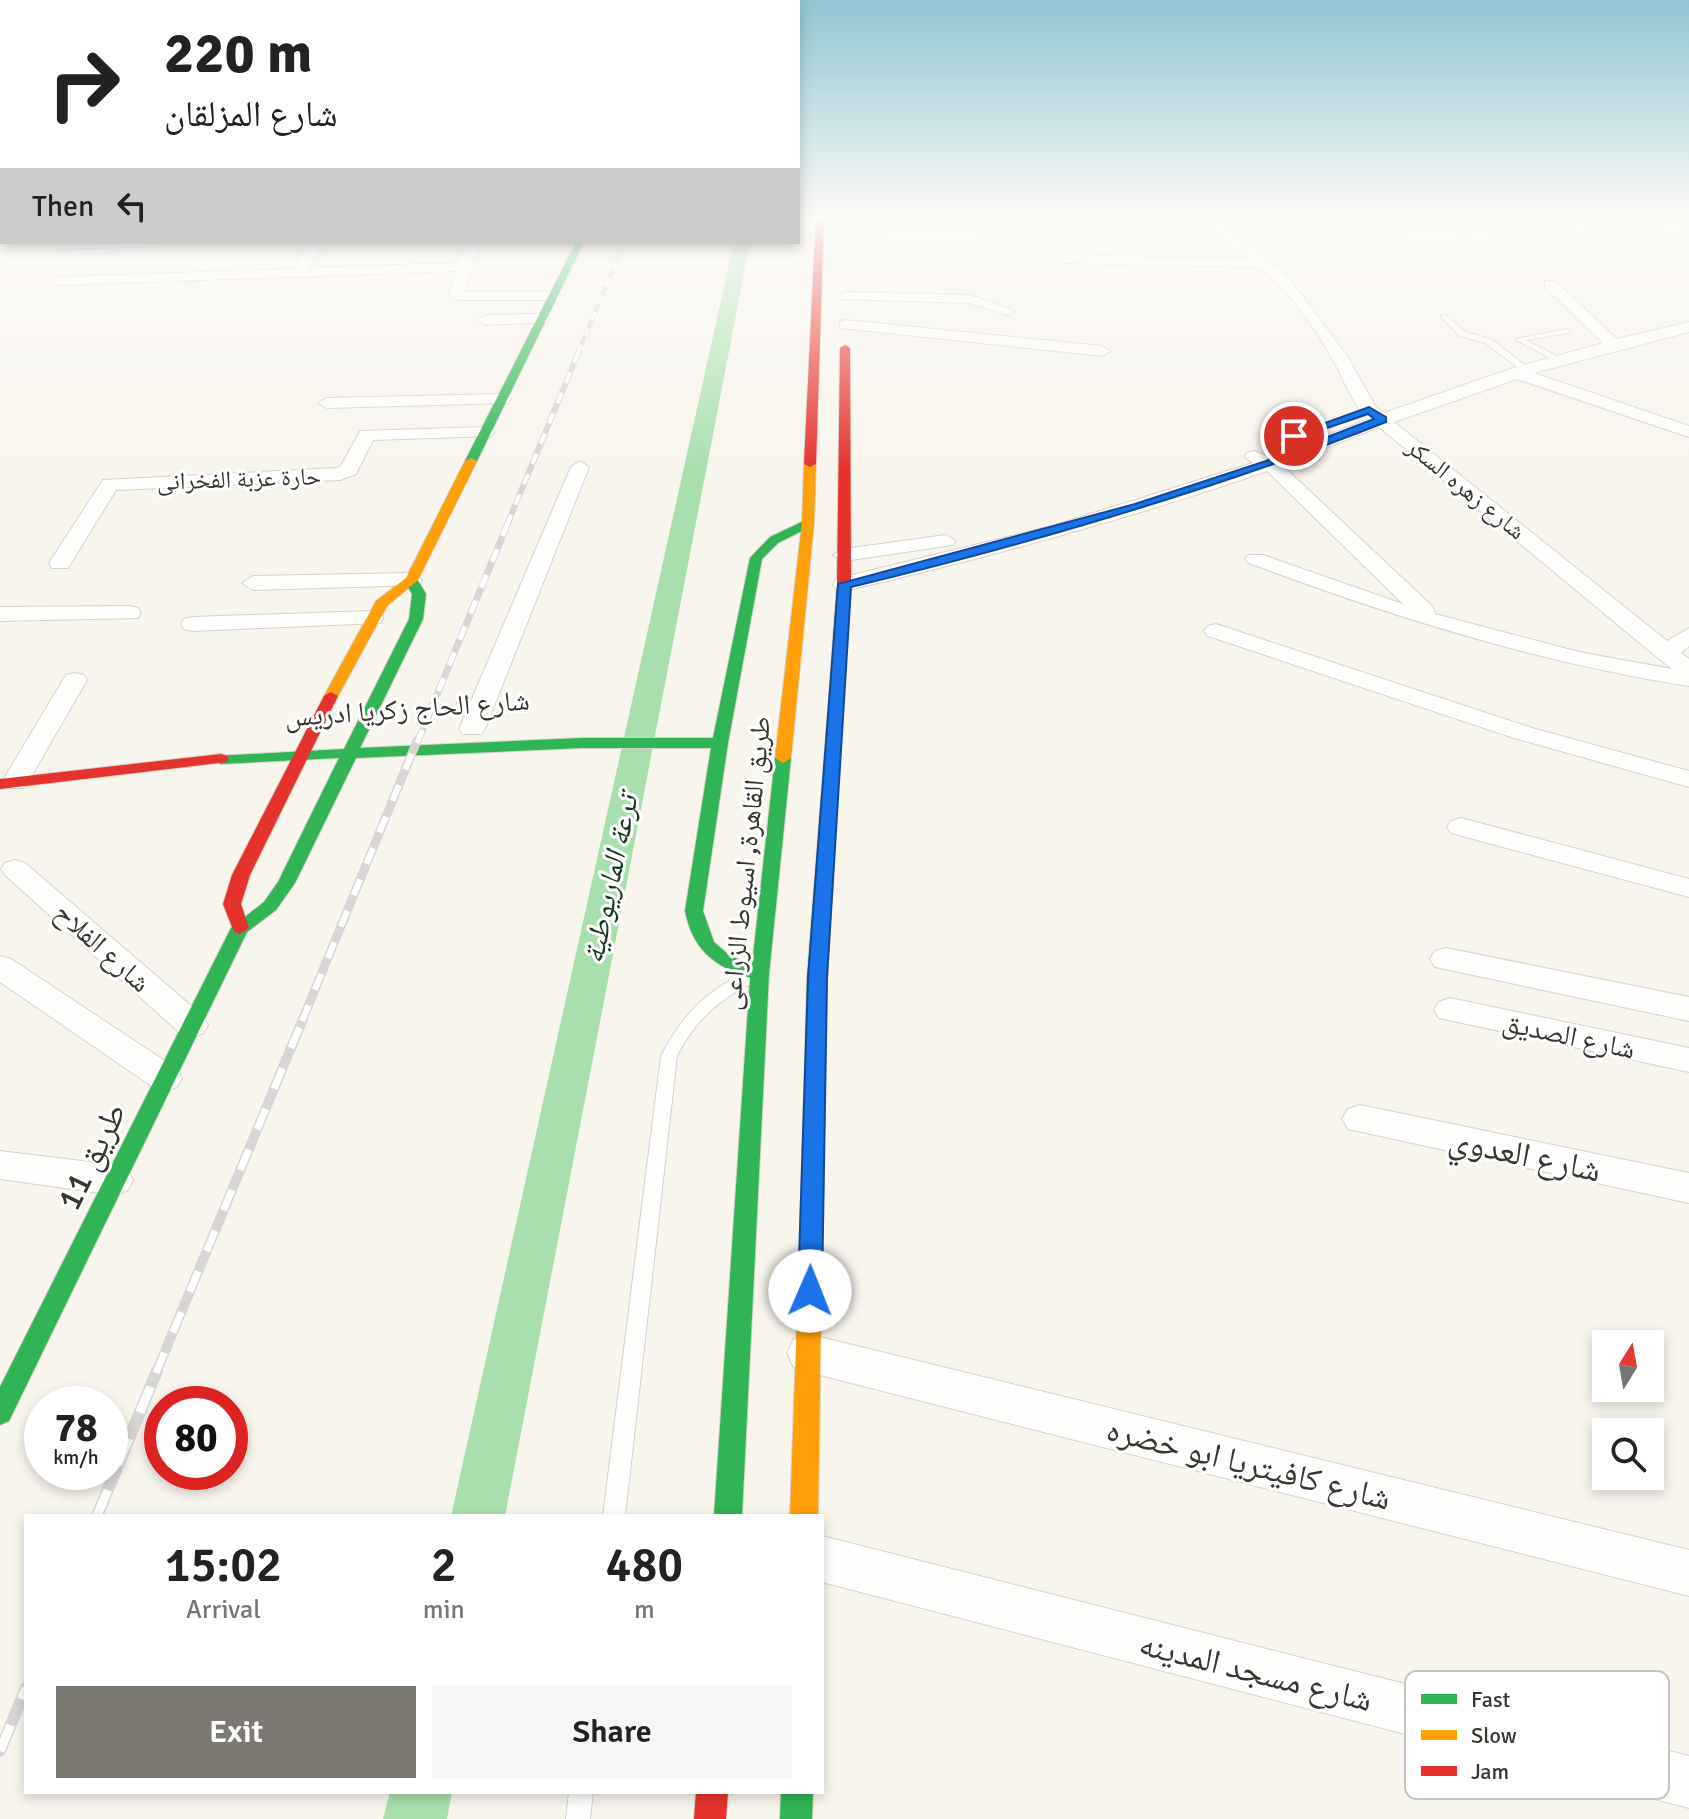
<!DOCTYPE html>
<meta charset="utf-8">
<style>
body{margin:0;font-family:Signika,"Noto Naskh Arabic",sans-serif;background:#f6f6f6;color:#222;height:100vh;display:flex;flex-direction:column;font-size:30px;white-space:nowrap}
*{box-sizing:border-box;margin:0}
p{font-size:26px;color:#767676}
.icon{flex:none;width:44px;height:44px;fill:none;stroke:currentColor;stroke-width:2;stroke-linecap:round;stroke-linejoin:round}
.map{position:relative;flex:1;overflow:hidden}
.panel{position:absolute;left:24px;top:1514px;width:800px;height:280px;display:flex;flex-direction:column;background:#fff;border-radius:0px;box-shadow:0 4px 12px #0003}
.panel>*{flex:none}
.top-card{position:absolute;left:0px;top:0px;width:800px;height:244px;box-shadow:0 4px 12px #0003;background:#fff;color:#222;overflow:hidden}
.needle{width:52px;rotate:11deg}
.controls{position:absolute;left:1592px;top:1330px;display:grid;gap:16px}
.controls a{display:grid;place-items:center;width:72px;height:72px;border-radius:0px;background:#fff;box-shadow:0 4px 12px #0003;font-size:40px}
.speed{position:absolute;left:24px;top:1386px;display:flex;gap:16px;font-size:40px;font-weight:700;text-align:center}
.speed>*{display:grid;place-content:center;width:104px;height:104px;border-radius:50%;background:#fff;box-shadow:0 4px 12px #0003;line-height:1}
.speed small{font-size:20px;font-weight:400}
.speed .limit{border:12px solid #d22;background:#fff;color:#111}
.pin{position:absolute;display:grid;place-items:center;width:68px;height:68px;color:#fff;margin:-34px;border:4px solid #fff;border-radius:50%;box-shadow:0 2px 8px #0007}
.me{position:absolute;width:88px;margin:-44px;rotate:1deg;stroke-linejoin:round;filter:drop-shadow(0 0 6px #0008)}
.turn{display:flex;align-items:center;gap:28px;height:168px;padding:0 32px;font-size:36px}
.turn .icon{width:104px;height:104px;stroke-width:2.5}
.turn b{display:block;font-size:56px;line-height:68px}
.then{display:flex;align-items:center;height:76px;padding:0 32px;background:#0003;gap:16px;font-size:30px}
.eta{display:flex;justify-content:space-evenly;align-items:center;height:136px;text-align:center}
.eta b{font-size:48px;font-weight:600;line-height:56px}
.cta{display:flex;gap:16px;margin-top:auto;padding:16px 32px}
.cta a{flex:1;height:92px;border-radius:0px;background:#7c7972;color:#fff;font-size:32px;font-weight:600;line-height:92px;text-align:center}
.cta a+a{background:#f6f6f6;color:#222}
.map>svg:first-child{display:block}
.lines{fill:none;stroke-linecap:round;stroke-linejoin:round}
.canal{fill:#a9dfaf;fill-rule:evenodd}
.lane-casing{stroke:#d5d2cc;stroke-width:2}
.street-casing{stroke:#d5d2cc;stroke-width:2}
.fast-casing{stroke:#d5d2cc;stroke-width:2}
.slow-casing{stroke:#d5d2cc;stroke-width:2}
.jam-casing{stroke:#d5d2cc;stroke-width:2}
.lane{fill:#fefefc;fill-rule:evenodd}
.street{fill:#fefefc;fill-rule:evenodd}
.fast{fill:#30b455;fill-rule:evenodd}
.slow{fill:#ff9f0a;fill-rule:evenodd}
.jam{fill:#e5322d;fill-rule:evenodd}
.rail-far5-casing{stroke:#d8d6d4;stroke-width:4}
.rail-far4-casing{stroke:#d8d6d4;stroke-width:6}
.rail-far3-casing{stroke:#d8d6d4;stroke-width:7}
.rail-far2-casing{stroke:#d8d6d4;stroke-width:9}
.rail-far1-casing{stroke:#d8d6d4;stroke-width:10}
.rail-casing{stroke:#d8d6d4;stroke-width:12}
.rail-far5{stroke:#fff;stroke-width:3;stroke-dasharray:9;stroke-linecap:butt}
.rail-far4{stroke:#fff;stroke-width:4;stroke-dasharray:11;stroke-linecap:butt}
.rail-far3{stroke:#fff;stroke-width:5;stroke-dasharray:14;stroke-linecap:butt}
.rail-far2{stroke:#fff;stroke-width:6;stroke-dasharray:17;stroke-linecap:butt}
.rail-far1{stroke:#fff;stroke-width:7;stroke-dasharray:22;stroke-linecap:butt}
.rail{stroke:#fff;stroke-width:9;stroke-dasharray:28;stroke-linecap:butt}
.route{fill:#1a73e8;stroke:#114b97;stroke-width:2}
.labels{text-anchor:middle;stroke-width:6;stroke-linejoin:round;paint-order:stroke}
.far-street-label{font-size:24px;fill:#393630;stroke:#fff}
.street-label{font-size:28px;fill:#393630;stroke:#fff}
.water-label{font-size:30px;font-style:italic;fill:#16361d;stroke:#fff}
.near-street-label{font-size:34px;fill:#393630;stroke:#fff}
.key{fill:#fff;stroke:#c4c3c1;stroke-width:2}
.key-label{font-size:22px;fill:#393630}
</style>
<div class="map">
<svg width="1689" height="1819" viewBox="0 0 1689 1819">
<rect width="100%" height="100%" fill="#f8f5ed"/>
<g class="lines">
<!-- canal -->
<path class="canal" d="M734 242H750L505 1516H451Z
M390 1792H452L447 1819H383Z"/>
<!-- lane casing -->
<g class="lane-casing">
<path id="lane" d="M1441 315H1445L1466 332 1491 339 1531 370 1524 372 1485 343 1460 336 1441 317Z
M1567 329 1570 333 1526 340 1562 359 1563 361 1559 363 1515 339Z
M752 972 757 973 759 977 757 981C721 997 695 1020 677 1056L625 1516H603L661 1056C681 1017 709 985 752 972Z
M569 1792H593L590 1819H566Z"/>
</g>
<!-- street casing -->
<g class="street-casing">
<path id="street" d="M0 216H2V224H0Z
M1197 216H1212L1225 227 1470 233 1617 221 1689 225V233L1617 229 1470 241 1236 235 1286 274 1347 356 1376 407 1384 413 1510 369 1603 343 1545 287V281H1555L1617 339 1689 322V332L1534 373 1689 426V437L1517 379 1394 422 1667 641 1689 628V646L1681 653 1689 659V686C1537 662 1392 617 1249 563L1245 559 1249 555H1263L1403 604 1267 471C1128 519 987 558 844 591L836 589 833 584 836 579 1052 526 1253 463 1245 457 1247 453 1254 451 1270 457 1369 419C1352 405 1344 379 1333 360 1315 328 1289 290 1260 267L1064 263 1057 259 1064 255 1249 259 1230 244 846 239 839 235 846 231 1220 236ZM1379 427 1658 658 1672 669 1579 652 1435 614 1433 607 1282 465Z
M62 242H168L161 246 57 249 55 246Z
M310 242H324L309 268 459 263 466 242H480L464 292H553L560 296 553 300H458L449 293 456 271 60 285 53 281 60 277 295 269Z
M846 292 970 295 1015 311 1008 315 970 303 841 299 839 296Z
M542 314 550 319 547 322 485 325 477 320 485 315Z
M845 320 1102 346 1110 351 1102 356 840 328V322Z
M502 394 508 395 511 399 508 403 327 408 318 403 327 398Z
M485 427 494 432 491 436 373 440 356 474 340 480 116 490 68 568H52L49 563 103 480 337 468 341 466 360 431Z
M580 461 589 467 485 729 481 734H463L459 729 571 467Z
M946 535 956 541 953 545 844 561 833 555 844 549Z
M411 573 422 580 419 585 253 590 242 583 253 576Z
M130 606 138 608 141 613 138 618 0 621V607Z
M372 611 380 613 383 618 380 623 192 631 184 629 181 624 184 619 192 617Z
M1216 624 1532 728 1689 771V787L1514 738 1208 636 1204 631 1208 626Z
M75 673 84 675 87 680 28 782 24 788H6L2 782 63 680 66 675Z
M1461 818 1689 879V897L1451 833 1447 827 1451 821Z
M15 860 25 863 204 1017 208 1025 204 1033 192 1037 180 1033 5 875 1 869 5 863Z
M1446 948 1689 997V1021L1435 967 1430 959 1435 951Z
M0 956 11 959 177 1069 182 1078 177 1087 165 1091 153 1087 0 982Z
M1450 998 1689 1048V1072L1439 1018 1434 1010 1439 1002Z
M1360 1105 1689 1173V1203L1348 1129 1342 1119 1348 1109Z
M0 1151 115 1165 128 1170 133 1180 128 1190 115 1195 0 1179Z
M808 1334 1689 1550V1596L808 1372 793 1366 787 1353 793 1340Z
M822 1536 1689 1756V1808L822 1582Z"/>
</g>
<!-- fast casing -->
<g class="fast-casing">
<path id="fast" d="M576 242H584L477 461 467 463 465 461Z
M808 519 814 523 812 526 778 543 762 559 728 743 703 911 714 942 730 956 752 965 775 758 777 755H789L791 758 769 974 742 1516H714L750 978C714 966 693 950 685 911L711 748H582L356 758 295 883 276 910 247 932 9 1421 0 1425V1387L231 928 264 902 278 882 339 758 221 764 215 762 213 759 215 756 344 749 409 619 412 594 404 580 411 576 416 577 426 594 423 619 360 748 582 738H713L750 558 770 537Z
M836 693 843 697 827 978 823 1202 820 1208 812 1211 804 1208 801 1202 807 978 829 697Z
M781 1792H813L812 1819H780Z"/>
</g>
<!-- slow casing -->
<g class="slow-casing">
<path id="slow" d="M471 458 477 461 418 580 387 606 338 696 336 699H326L324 696 376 601 406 578 465 461Z
M810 461 816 464 814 523 791 758 783 763 775 758 802 523 804 464Z
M812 1193 820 1196 823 1202 818 1516H790L801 1202 804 1196Z"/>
</g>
<!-- jam casing -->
<g class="jam-casing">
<path id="jam" d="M816 216H824L816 464 810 467 804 464Z
M845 345 850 348 851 584 843 697 836 701 829 697 837 584 840 348Z
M331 692 338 696 250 875 241 904 249 928 240 934 234 932 223 904 232 875 324 696Z
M221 754 227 756 229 759 227 762 0 789V779Z
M696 1792H728L726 1819H694Z"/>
</g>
<!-- lane -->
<use href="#lane" class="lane"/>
<!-- street -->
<use href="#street" class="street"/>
<!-- fast -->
<use href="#fast" class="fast"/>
<!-- slow -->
<use href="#slow" class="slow"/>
<!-- jam -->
<use href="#jam" class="jam"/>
<!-- rail-far5 casing -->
<g class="rail-far5-casing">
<path id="rail-far5" d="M578 353 624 242"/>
</g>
<!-- rail-far4 casing -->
<g class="rail-far4-casing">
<path id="rail-far4" d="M507 525 579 351"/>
</g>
<!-- rail-far3 casing -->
<g class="rail-far3-casing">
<path id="rail-far3" d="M417 743 508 523"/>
</g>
<!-- rail-far2 casing -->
<g class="rail-far2-casing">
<path id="rail-far2" d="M302 1021 417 741"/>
</g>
<!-- rail-far1 casing -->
<g class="rail-far1-casing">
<path id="rail-far1" d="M156 1373 303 1019"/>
</g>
<!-- rail casing -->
<g class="rail-casing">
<path id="rail" d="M97 1516 157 1371
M0 1751 26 1688"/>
</g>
<!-- rail-far5 -->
<use href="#rail-far5" class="rail-far5"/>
<!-- rail-far4 -->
<use href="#rail-far4" class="rail-far4"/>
<!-- rail-far3 -->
<use href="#rail-far3" class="rail-far3"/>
<!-- rail-far2 -->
<use href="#rail-far2" class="rail-far2"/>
<!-- rail-far1 -->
<use href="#rail-far1" class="rail-far1"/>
<!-- rail -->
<use href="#rail" class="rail"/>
</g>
<!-- sky -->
<linearGradient id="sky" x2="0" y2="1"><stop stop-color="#8fc5d1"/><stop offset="0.46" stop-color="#fcfaf7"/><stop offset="1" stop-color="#fcfaf7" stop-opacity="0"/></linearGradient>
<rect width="1689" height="471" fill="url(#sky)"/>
<!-- route -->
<path class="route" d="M1369 407 1386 417V422C1211 491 1033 543 851 587L827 978 822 1291 818 1298 810 1301 801 1298 798 1291 808 978 838 584 1135 504 1266 461 1374 419 1368 414 1298 438 1289 436Z"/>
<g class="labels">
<!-- far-street labels -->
<g class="far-street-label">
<text transform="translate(239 479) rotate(-2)" y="8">حارة عزبة الفخرانى</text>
<text transform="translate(1466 489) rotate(39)" y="8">شارع زهره السكر</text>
</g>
<!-- street labels -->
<g class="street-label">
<text transform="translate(407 708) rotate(-4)" y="10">شارع الحاج زكريا ادريس</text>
<text transform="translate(745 863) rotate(-84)" y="10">طريق القاهرة, اسيوط الزراعى</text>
<text transform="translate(103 947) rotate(42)" y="10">شارع الفلاح</text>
<text transform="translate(1569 1035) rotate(12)" y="10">شارع الصديق</text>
</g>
<!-- water labels -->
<g class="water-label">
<text transform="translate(610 879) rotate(-78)" y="10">ترعة الماريوطية</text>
</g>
<!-- near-street labels -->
<g class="near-street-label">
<text transform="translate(1525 1154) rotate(12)" y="12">شارع العدوي</text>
<text transform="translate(91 1156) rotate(-64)" y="12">طريق 11</text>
<text transform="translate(1249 1463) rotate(14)" y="12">شارع كافيتريا ابو خضره</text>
<text transform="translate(1256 1671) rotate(14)" y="12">شارع مسجد المدينه</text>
</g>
</g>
<!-- legend -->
<rect x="1405" y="1671" width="264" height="128" rx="12" class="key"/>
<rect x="1421" y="1694" width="36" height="10" fill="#30b455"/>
<rect x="1421" y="1730" width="36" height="10" fill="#ff9f0a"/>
<rect x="1421" y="1766" width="36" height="10" fill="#e5322d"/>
<g class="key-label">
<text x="1471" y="1707">Fast</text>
<text x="1471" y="1743">Slow</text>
<text x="1471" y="1779">Jam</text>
</g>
</svg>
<div class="controls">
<a><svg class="needle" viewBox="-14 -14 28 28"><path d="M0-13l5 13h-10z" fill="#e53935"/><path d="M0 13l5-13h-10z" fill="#767676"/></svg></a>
<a><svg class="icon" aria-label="search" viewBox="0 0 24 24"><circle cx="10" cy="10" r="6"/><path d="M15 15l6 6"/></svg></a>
</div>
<div class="speed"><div>78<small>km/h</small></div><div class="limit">80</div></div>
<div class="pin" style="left:1294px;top:436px;background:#d93025"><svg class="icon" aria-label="arrive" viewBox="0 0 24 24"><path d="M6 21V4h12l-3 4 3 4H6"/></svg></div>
<svg class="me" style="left:810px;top:1291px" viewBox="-20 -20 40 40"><circle r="19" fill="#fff"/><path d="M0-13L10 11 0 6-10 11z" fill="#1a73e8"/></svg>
<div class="top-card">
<div class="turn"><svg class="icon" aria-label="right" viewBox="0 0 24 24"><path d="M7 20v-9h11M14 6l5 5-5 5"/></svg><div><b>220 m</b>شارع المزلقان</div></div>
<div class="then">Then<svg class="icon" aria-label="left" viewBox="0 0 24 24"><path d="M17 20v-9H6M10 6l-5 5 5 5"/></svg></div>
</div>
<section class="panel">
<div class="eta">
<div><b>15:02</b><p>Arrival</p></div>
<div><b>2</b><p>min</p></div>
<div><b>480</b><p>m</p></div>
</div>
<div class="cta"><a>Exit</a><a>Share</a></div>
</section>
</div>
